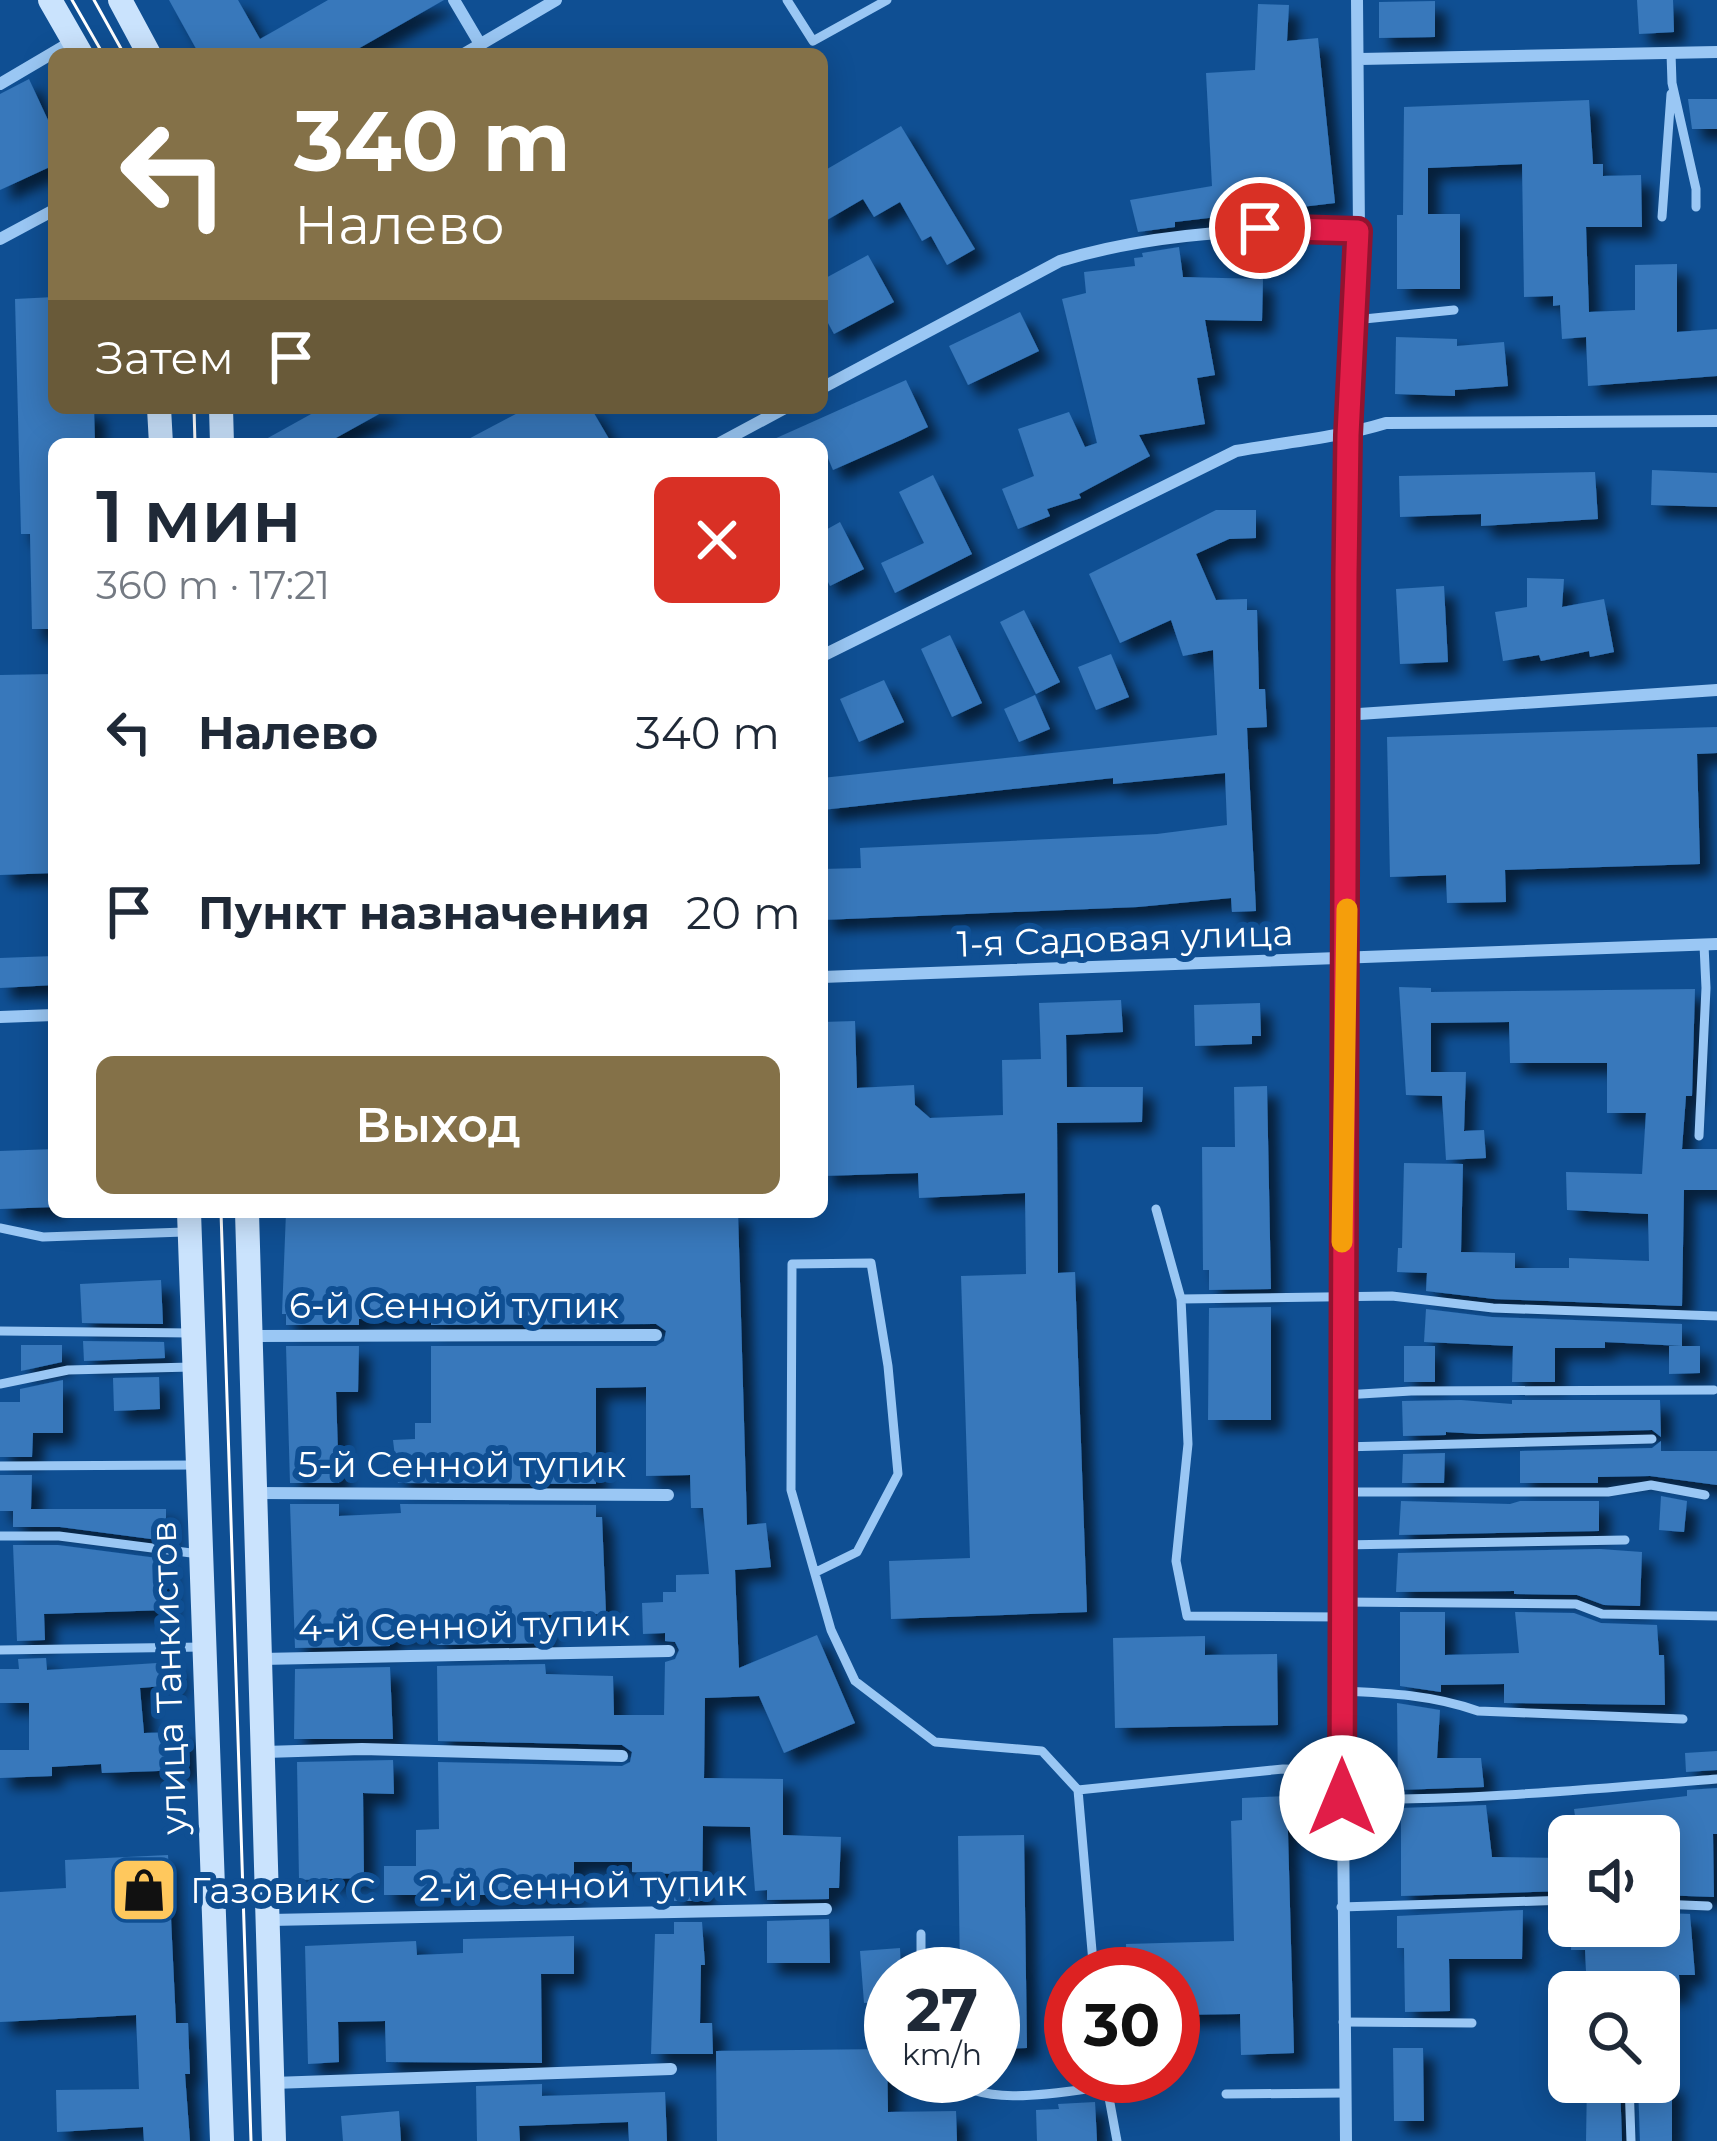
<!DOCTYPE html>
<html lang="ru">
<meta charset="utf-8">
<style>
body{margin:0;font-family:Montserrat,sans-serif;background:#f2f2f3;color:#1f2937;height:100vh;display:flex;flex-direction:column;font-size:45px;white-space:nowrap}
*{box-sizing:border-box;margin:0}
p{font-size:39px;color:#747a83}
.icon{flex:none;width:66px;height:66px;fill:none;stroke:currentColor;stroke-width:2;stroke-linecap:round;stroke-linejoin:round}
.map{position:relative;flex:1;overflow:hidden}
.side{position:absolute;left:48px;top:438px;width:780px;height:780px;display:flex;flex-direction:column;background:#fff;border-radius:18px;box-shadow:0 6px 30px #0003}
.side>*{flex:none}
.guide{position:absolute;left:48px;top:48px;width:780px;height:366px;border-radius:18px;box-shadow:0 6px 30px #0003;background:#847148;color:#fff;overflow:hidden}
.tools{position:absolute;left:1548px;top:1815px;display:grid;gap:24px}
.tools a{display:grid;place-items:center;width:132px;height:132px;border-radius:18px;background:#fff;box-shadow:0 6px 30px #0003;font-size:60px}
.speed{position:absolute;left:864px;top:1947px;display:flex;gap:24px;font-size:60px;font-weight:700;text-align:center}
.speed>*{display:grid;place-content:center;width:156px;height:156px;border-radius:50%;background:#fff;box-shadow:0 6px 30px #0003;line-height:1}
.speed small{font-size:30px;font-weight:400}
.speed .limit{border:18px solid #d22;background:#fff;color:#111}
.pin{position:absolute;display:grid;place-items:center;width:102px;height:102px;color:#fff;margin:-51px;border:6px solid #fff;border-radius:50%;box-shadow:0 3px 12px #0007}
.me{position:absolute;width:132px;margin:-66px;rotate:0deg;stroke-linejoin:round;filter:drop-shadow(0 0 9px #0008)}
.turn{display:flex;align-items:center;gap:42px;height:252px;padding:0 48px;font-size:54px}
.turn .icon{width:156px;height:156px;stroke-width:2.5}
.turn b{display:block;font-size:84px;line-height:102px}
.then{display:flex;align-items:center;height:114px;padding:0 48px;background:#0003;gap:24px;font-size:45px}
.round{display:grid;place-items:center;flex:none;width:126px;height:126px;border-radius:18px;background:#f2f2f3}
.headline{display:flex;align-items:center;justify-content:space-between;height:204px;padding:0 48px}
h1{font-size:72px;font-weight:600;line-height:90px}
.button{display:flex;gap:24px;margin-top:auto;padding:24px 48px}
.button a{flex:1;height:138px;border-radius:18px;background:#847148;color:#fff;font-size:48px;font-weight:600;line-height:138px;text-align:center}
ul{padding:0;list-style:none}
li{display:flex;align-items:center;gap:36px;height:180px;padding:0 48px}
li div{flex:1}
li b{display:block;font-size:45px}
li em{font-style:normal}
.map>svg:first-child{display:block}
.building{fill:#3778bb;filter:url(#shadow)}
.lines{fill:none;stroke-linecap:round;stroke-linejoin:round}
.service{stroke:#9ac7f4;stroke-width:9}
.minor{stroke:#9ac7f4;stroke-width:12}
.secondary{stroke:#cae3fd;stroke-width:24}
.tram{stroke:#fff;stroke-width:3}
.route-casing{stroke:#92132f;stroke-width:30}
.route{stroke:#e11d48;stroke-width:21}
.slow{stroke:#f59e0b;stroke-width:21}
.labels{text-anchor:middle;stroke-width:12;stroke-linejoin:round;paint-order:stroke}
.street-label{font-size:36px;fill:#fff;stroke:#0f4f93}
.poi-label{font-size:36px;fill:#fff;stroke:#0f4f93;text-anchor:start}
</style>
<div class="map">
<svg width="1717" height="2141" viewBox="0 0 1717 2141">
<defs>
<filter id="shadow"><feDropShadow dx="11" dy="11" stdDeviation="6" flood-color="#0009"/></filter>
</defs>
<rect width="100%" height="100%" fill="#0f4f93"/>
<!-- building -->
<path class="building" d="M169 0H238L260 39 328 0H444L349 54H199Z
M1637 0H1673L1674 32 1639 34Z
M1435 1V37L1379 38V2Z
M1258 4 1289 5 1287 41 1318 38 1335 203 1175 222V227L1138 232 1130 200 1212 186 1206 73 1255 70Z
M29 79 54 133V165L0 190V94Z
M1688 99H1717V129H1692Z
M1589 100 1593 164H1603V176L1641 175 1642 227H1586L1589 312 1635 310V265L1677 264V332L1717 329V376L1588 386 1586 337 1562 339 1560 305 1553 306V296L1524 297 1522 164 1428 168V214H1460V289H1397V215H1403L1404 107Z
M901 126 975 249 947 265 931 236 922 241 900 202 874 217 863 199 822 223V172Z
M1179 247 1183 277 1263 279 1262 321 1205 320 1215 375 1197 378 1205 424 1139 435 1150 456 1079 494 1081 498 1047 509 1050 516 1018 529 1002 489 1034 476 1018 429 1069 412 1085 447 1097 443 1062 299 1086 293 1084 272 1135 266 1134 258 1143 257 1142 253Z
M868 255 894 302 834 334 822 312V280Z
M54 297V408H94L95 444H54V629H32L30 534H21L15 299Z
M1020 312 1039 351 968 385 949 346Z
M1396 337 1457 339V346L1504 342 1508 386 1455 390V396L1395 394Z
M906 380 928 427 903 439 833 470 822 444H763Z
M322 408H390L325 444H257Z
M527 408H591L612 444H459Z
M1652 470 1717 473V507L1651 505Z
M1595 472 1598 519 1481 526V514L1400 517 1399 476Z
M933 475 972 554 895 593 881 563 924 543 899 492Z
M1216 510H1256V538L1229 539 1196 554 1216 600 1247 599V610H1257L1259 689H1265L1267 727 1247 728 1256 911 1232 912 1231 898 1138 907 822 920V869L861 868 860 848 1157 834 1227 825 1225 773 1113 784V778L822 810V778L1217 735 1213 650 1183 656 1171 620 1120 643 1089 574Z
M840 522 864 569 830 586 822 570V532Z
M1527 578 1564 579 1562 607 1604 599 1614 652 1590 657 1589 651 1541 661 1539 655 1503 661 1495 612 1527 607Z
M1444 586 1448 662 1400 664 1396 589Z
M1024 610 1060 682 1036 694 1000 622Z
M950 635 982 703 952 717 921 649Z
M1111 654 1129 697 1096 710 1078 667Z
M54 674V873L0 875V675Z
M884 680 904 722 859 742 840 699Z
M1035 695 1050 729 1019 742 1004 709Z
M1717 727V753L1697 754 1700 864 1505 870 1506 902 1447 903 1446 875 1390 877 1387 737Z
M54 956V985L0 988V958Z
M1399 987 1431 988V992L1695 989 1692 1096H1686L1682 1149H1717V1190H1684L1682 1306 1494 1299 1426 1291 1427 1273 1397 1272 1398 1248H1402L1404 1163 1463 1164 1461 1252 1515 1253V1268H1569V1258L1649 1261 1648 1214 1567 1210 1566 1172 1642 1174 1646 1113H1607V1063H1510L1509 1022 1431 1023V1072H1466L1464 1131 1484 1130 1486 1158 1446 1160 1442 1096 1406 1095Z
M1121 1000 1123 1032 1066 1035 1067 1087H1143L1142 1122 1057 1123 1058 1273 1075 1272 1087 1612 891 1619 889 1561 970 1558 961 1276 1026 1274 1025 1193 919 1198 918 1173 822 1176V1022L855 1021 857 1088 914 1085 915 1105 930 1118 1003 1115 1002 1060 1041 1059 1039 1003Z
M1260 1003 1261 1036H1252V1044L1195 1046 1194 1005Z
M1267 1086 1271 1289 1209 1290V1270H1203L1202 1147H1235L1234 1087Z
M54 1149V1207L0 1209V1151Z
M286 1212H738L747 1525 766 1523 771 1567 735 1570 739 1668 817 1635 855 1723 784 1753 759 1696 705 1698 704 1778 783 1779V1835L841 1837 839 1888H829V1899L767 1900V1890L755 1891 750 1827 703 1826 702 1901H674V1874L632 1872V1862H574V1895H384V1866H416V1830L439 1829 438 1762 622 1766 630 1762 632 1752 622 1745 438 1741 437 1666 545 1664 546 1674 613 1676 614 1715H664L665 1662 675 1659 679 1650 675 1642 665 1641V1633L643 1634 642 1603 663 1602V1592H676V1575L709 1574 703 1508H691L690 1475 646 1476V1387L596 1388V1484L398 1483 393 1440 415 1439V1423H431V1346H656L664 1341 666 1331 656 1324 431 1325V1319H359V1325H286V1314H282Z
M161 1280 163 1324 82 1323 80 1284Z
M1271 1307V1420H1208L1209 1308Z
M1426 1309 1492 1317 1682 1324V1346L1605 1342V1348H1555V1382H1512L1513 1346 1424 1342Z
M83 1341 164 1342 165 1358 84 1361Z
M21 1345H62V1362L21 1371Z
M286 1346H359L358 1392H336L339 1483H290Z
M1404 1346H1435V1382H1404Z
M1669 1346H1700V1373L1669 1374Z
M159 1377 160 1409 114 1411 113 1378Z
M63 1380V1433H33L32 1457H0V1402H20V1389Z
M1461 1400 1512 1404V1400H1660L1661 1437 1652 1430 1480 1434 1446 1432V1435L1403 1436 1402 1401Z
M1661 1441V1451H1717V1485L1650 1476 1598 1477V1483H1520V1451L1652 1448Z
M1445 1453 1444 1483H1402L1403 1454Z
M0 1475H32L31 1509H166V1541L60 1527H13V1511H0Z
M1661 1496 1687 1501 1684 1532 1659 1530Z
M1401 1501 1510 1504 1520 1501H1599V1531L1399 1535Z
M290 1504H339V1516L401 1513 400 1504 596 1505V1517H602L606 1614 545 1615V1643L437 1645 436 1633 389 1634 390 1646 295 1648Z
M13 1545H58L165 1559 167 1610 44 1614 45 1640 17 1641Z
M1600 1549 1642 1552 1640 1606 1604 1605 1577 1595 1514 1594V1591L1396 1592 1398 1553Z
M1400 1612H1445V1655L1519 1653 1515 1612 1574 1613 1601 1623 1657 1625 1659 1655H1664L1665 1705 1504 1703V1684L1441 1685V1692L1400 1686Z
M1205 1636V1655L1277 1654 1278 1725 1115 1728 1113 1638Z
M46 1658 47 1670 173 1662 175 1685 140 1688 144 1733 185 1732 186 1770 102 1773 101 1764 52 1767V1776L0 1778V1750H29V1703H0V1669H19L18 1659Z
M390 1667 393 1739H294L295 1669Z
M1397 1703 1440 1710 1437 1758H1481L1484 1787 1398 1790Z
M1717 1751V1770L1686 1772 1685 1753Z
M393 1760 394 1794 363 1793 364 1878 299 1880 297 1762Z
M1717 1788V1834H1713L1714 1897 1659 1895V1836H1578L1574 1809 1687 1796V1790Z
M1287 1796 1294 2053 1241 2055 1240 2014 1173 2015V1974H1127L1126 1944 1234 1941 1231 1821 1242 1820V1798Z
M1486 1805 1492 1857 1564 1858V1891L1401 1896V1808Z
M1024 1835 1027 2048 993 2049V1974H960L958 1836Z
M168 1855 176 2023H188L190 2074H185L190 2141H144L143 2127 57 2132 56 2090 139 2089 136 2015 0 2022V1892L66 1888 65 1860Z
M1523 1910 1522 1959H1449L1450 2011 1405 2012 1404 1948H1397V1916Z
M1659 1913 1690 1914 1695 1975H1679L1680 1992H1587L1585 1950H1571L1572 1926H1659Z
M829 1919 830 1963H767V1921Z
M674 1922H702L705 1965H701L700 2023H712L713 2054H651L655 1934H674Z
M574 1936V1974H541L542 2063 386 2062 385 2021 338 2022 339 2062 308 2064 305 1946 416 1941 417 1955 463 1953V1939Z
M900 1948 901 1974H891V2001L864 2003 860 1951Z
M1393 2048H1423L1424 2121H1394Z
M887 2049 888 2112 956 2111 957 2141H717L716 2051Z
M1587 2082H1620L1622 2141H1586Z
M1638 2082H1672V2141H1640Z
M542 2084V2096L665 2092 667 2141H629L628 2122 519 2126 520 2141H477L476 2086Z
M1095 2102 1097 2141H1037L1036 2110 1059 2109 1058 2104Z
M399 2111 401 2141H343L341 2116Z"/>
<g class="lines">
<!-- service -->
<path class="service" d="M787 0 813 41 887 0
M1671 53 1672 83 1696 189V207
M1662 217 1671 94
M1354 320 1454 310
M1699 1136 1706 988 1704 945
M1156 1209 1181 1299 1188 1444 1176 1561 1187 1616 1341 1617
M0 1228 43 1237 184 1232
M1181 1299 1392 1296 1493 1308 1717 1316
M0 1331 191 1333
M0 1384 68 1370 192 1367
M1344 1395 1411 1391 1714 1390
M1342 1447 1652 1439
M0 1466 196 1465
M1341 1492H1608L1651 1485 1705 1495
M0 1536H59L199 1554
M1342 1545 1625 1540
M816 1572 857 1552 898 1474 888 1366 871 1263 792 1264 791 1490 831 1630 855 1681 935 1742 1042 1751 1078 1790 1094 1974
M1341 1602 1576 1604 1602 1614 1717 1616
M0 1650 203 1647
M1342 1691C1389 1693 1433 1695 1478 1711L1683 1719
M1078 1790 1283 1769 1341 1770
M1342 1799C1466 1801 1592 1789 1717 1779
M1659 1904 1708 1906
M1341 1907 1569 1900
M921 1974V1934
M1343 2022 1472 2023
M948 2076C982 2109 1062 2092 1107 2086
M1105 2076 1117 2141
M1629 2082 1631 2141
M1226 2094 1345 2093"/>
<!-- minor -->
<path class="minor" d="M454 0 480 44
M464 54 556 0
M1360 59 1717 52
M0 84 73 41
M0 239 54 210
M822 388 1060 261C1155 232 1260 227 1359 231
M718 444 785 408
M822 656 1236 451C1286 442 1337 438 1386 423L1717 421
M1344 715 1717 690
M822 977 1717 944
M0 1017 54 1015
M251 1336 656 1335
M255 1493 668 1495
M261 1659 669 1651
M265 1752 362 1749 622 1756
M270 1920 826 1909
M273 2083 671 2069
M1346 2141 1341 1602 1347 920 1344 715 1348 435 1359 231 1357 0"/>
<!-- secondary -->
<path class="secondary" d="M50 0 81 54
M120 0 149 54
M159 408 161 444
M221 408 222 444
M189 1212 222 2141
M247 1212 274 2141"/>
<!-- tram -->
<path class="tram" d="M72 0 103 54
M94 0 124 54
M194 408 195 444
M221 1212 251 2141"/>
</g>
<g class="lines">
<!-- route casing -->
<g class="route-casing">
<path id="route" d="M1260 228 1358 231 1348 435 1346 574 1342 1798"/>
</g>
<!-- route -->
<use href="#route" class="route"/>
<!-- slow -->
<path class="slow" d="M1342 1242 1347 909"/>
</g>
<!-- icons -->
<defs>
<g id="shop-square" transform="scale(3.45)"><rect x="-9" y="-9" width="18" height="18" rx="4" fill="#ffc85d" stroke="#0f4f93"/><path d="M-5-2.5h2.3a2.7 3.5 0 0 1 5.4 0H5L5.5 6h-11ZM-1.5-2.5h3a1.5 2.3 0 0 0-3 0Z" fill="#111"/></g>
</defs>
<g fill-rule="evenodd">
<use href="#shop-square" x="144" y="1890"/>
</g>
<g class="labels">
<!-- street labels -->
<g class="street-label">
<text transform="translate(1125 938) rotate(-2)" y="13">1-я Садовая улица</text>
<text x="454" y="1318">6-й Сенной тупик</text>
<text x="462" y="1477">5-й Сенной тупик</text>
<text transform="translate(464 1625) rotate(-1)" y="13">4-й Сенной тупик</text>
<text transform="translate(168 1678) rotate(-92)" y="13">улица Танкистов</text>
<text transform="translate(583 1885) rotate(-1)" y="13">2-й Сенной тупик</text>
</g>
<!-- poi labels -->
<g class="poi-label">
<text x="190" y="1903">Газовик С</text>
</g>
</g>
</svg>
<div class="tools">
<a><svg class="icon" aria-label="sound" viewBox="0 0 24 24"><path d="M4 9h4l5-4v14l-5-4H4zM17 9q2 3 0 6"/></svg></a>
<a><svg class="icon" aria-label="search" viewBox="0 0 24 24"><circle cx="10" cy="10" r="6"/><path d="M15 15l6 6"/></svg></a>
</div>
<div class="speed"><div>27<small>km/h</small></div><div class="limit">30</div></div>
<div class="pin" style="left:1260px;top:228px;background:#d93025"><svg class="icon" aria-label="arrive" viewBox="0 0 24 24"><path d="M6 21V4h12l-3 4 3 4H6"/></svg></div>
<svg class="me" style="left:1342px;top:1798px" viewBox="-20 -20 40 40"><circle r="19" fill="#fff"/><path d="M0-13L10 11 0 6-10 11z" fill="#e11d48"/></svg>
<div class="guide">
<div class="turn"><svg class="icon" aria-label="left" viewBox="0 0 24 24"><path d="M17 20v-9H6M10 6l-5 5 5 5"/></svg><div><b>340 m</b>Налево</div></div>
<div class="then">Затем<svg class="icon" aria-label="arrive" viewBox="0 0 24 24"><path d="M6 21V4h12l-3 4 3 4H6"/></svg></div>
</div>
<section class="side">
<div class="headline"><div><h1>1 мин</h1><p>360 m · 17:21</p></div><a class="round" style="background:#d93025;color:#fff"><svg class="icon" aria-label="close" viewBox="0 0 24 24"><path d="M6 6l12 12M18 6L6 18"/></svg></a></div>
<ul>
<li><svg class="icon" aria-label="left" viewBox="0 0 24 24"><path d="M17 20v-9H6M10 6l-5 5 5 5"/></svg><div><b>Налево</b></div><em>340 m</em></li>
<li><svg class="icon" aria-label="arrive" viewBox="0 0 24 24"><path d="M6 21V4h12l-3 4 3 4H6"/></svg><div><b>Пункт назначения</b></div><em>20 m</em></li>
</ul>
<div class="button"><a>Выход</a></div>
</section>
</div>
